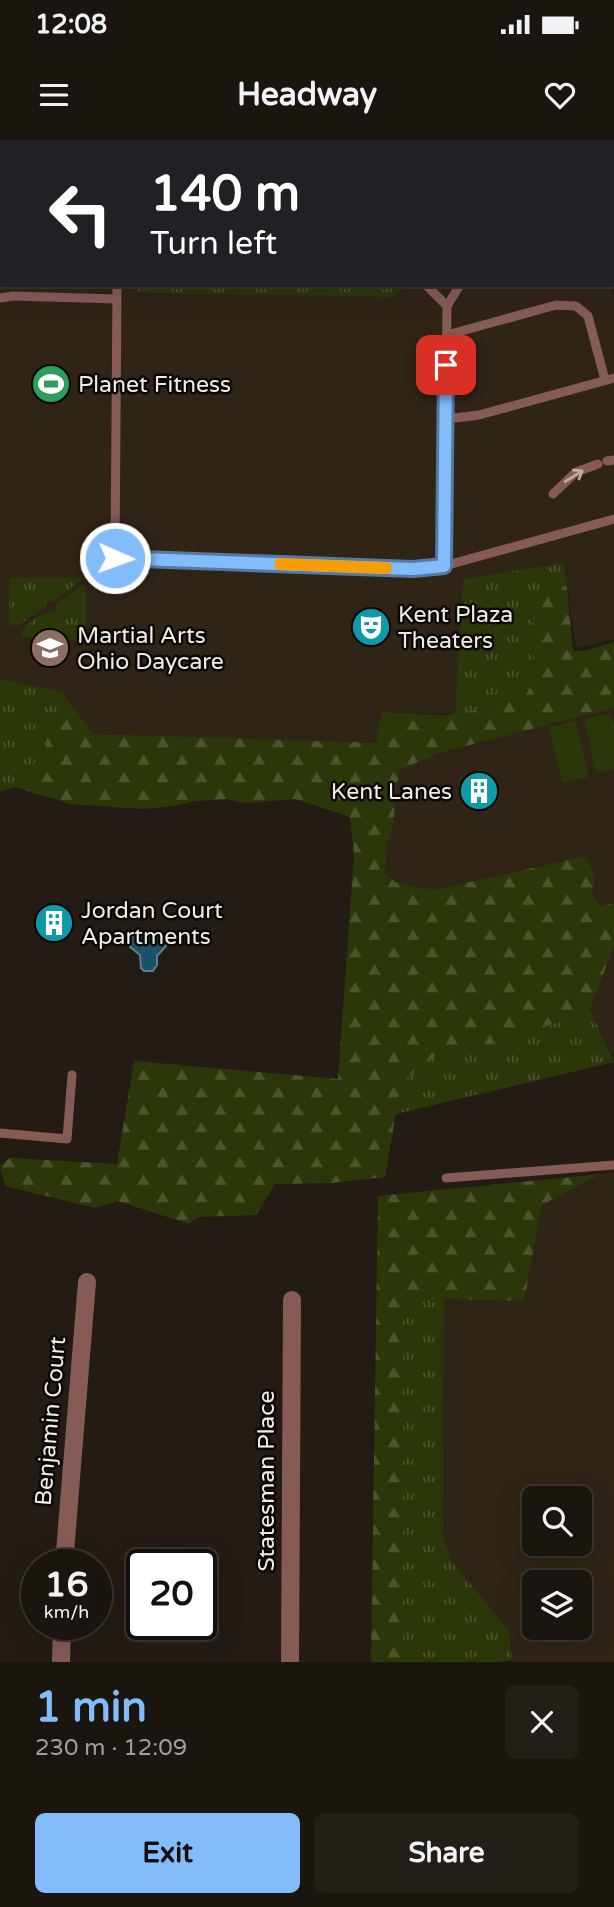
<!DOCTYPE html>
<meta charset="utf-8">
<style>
body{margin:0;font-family:"Varela Round",sans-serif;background:#241e18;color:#f1f3f6;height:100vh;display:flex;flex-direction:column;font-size:26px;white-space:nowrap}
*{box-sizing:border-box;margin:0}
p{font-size:23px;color:#a09f9e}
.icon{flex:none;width:38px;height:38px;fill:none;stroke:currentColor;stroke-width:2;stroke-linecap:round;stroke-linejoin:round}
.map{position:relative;height:1522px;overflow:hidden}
.side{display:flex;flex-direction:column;background:#1b150f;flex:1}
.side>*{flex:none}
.guide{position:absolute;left:0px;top:0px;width:614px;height:147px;box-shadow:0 7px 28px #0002,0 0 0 2px #39342f;background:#202124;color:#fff;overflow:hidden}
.buttons{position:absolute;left:522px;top:1346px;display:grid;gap:14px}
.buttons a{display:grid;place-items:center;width:70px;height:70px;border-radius:10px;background:#1b150f;box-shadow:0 7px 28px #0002,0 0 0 2px #39342f;font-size:35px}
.speed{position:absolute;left:21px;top:1409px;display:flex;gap:14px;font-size:35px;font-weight:700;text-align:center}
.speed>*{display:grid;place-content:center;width:91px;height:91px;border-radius:50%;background:#1b150f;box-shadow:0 7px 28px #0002,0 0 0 2px #39342f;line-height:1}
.speed small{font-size:18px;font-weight:400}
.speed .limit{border:4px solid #111;border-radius:10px;background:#fff;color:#111}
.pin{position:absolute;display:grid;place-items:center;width:60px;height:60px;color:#fff;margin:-30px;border-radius:14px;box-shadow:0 4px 10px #0006}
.me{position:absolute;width:77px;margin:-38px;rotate:92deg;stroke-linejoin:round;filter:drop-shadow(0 0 5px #0008)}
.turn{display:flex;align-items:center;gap:24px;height:147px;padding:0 35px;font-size:32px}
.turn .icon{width:91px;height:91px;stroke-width:2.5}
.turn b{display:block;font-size:49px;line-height:60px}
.round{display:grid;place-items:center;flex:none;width:74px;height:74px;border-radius:10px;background:#241e18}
.summary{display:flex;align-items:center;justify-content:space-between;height:119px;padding:0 35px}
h1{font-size:42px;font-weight:700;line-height:52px;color:#83bcfb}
.action{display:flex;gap:14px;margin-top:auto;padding:14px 35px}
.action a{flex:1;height:80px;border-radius:10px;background:#83bcfb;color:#111;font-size:28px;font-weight:700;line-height:80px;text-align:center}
.action a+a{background:#241e18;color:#f1f3f6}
.status{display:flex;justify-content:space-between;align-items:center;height:49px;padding:0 35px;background:#1b150f;direction:ltr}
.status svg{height:19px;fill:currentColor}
header{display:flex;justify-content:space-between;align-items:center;height:91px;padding:0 35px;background:#1b150f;font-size:32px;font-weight:700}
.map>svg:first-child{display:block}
.built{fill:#302417;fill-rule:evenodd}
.grass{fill:url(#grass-tufts)}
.forest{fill:url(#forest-firs)}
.garden{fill:#2c3709}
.water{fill:#1b516a;stroke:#5b7f8f;stroke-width:2}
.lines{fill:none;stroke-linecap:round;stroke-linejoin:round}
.lane{stroke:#865b56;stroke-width:9}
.street{stroke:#865b56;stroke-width:18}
.secondary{stroke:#c37d75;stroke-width:18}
.primary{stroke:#f2988e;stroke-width:18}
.oneway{stroke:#c0aaa5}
.route-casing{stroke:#557aa3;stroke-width:18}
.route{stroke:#83bcfb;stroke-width:12}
.slow{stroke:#f59e0b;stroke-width:12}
.labels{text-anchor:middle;stroke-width:5;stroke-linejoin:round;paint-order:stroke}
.poi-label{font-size:23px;fill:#f0ebe5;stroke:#0a0705;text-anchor:start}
.street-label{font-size:23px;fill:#f0ebe5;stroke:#0a0705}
</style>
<div class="status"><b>12:08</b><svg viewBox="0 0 49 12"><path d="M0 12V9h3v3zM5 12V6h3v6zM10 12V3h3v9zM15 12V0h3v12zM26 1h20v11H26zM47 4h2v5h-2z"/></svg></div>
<header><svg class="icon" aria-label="menu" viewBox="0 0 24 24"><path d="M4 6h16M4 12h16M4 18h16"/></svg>Headway<svg class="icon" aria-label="heart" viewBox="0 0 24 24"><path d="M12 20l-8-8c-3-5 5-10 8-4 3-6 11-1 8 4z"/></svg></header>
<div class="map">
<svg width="614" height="1522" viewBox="0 0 614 1522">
<defs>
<pattern id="grass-tufts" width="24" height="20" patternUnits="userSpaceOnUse" patternTransform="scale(1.75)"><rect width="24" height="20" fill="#2c3709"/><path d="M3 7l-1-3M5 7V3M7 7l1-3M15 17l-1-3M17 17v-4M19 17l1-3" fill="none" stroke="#4b542d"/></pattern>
<pattern id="forest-firs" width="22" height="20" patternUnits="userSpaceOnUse" patternTransform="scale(1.75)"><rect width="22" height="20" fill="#2c3709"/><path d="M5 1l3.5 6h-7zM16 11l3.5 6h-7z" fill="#4b542d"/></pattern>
</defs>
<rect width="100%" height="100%" fill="#241c14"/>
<!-- built -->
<path class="built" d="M417 0H614V118L612 2H417Z
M0 131 2 145H610L614 156V499L576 508 564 423 463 439 455 574 381 572 376 603 92 594 62 552 0 539Z
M614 568V763L601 766 591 754 595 736 585 716 434 750 395 742 385 733 387 705 394 683 395 653 400 630 405 626 439 613Z
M614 806V920L590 869Z
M614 1032V1522H513L512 1506 451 1420 443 1396 444 1159 524 1161 542 1065 601 1034ZM534 1358H579V1404H534ZM534 1442H579V1488H534Z"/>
<!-- grass -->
<path class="grass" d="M132 145H399V148L403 149 393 157 155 153 138 152Z
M564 423 567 447 554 442 533 481 534 538 525 557 483 569 455 574 463 439Z
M9 438H80L81 440 55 461 47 460 44 468 17 486 12 485 9 481Z
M86 445V501L21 497C24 482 42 474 55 471L57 464 79 447Z
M0 539 62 552 68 560 61 572 48 581 46 613 19 635 15 647 0 652Z
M381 572 446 575 406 582 381 603H376Z
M590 869 614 922 396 974 401 943 443 910 507 902Z
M403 1157 444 1159 443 1396 451 1420 508 1490 513 1520 500 1522H403Z"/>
<!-- forest -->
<path class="forest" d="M554 442 567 447 573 511H584L614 502V568L439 613 400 630 395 653 394 683 387 705 385 733 395 742 434 750 586 716 595 736 592 754 601 766 614 763V806L590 869 507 902 443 910 401 943 385 1037 332 1043 275 1044 256 1075 198 1077 189 1084 118 1061 96 1068 5 1046 0 1026 10 1018 117 1024 134 921 338 939 354 714 350 677 295 659 245 663 227 659 195 661 173 666 144 669 70 664 15 647 19 635 46 613 48 581 61 572 68 560 93 594 381 603 406 582 483 569 525 557 534 538 533 481 544 447Z
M601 1034 542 1065 524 1161 403 1158V1522H371L378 1056Z"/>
<!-- garden -->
<path class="garden" d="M611 573 614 588V629L596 633 584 579Z
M576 581 589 637 562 643 549 587Z"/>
<!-- water -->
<path class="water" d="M136 793 156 794 164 798 166 806 157 816V825L153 831H144L141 828 140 815 130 807V799Z"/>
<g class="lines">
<!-- lane -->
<path class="lane" d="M482 2 508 0
M612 30 614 29
M117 145 115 417 427 428 444 426 614 379
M426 145 447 166
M0 158 13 156 117 159
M447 195 556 165 576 166 588 176 605 240
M446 279 479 275 614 238
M607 321 614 320
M553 354 576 332 598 324
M444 426 447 166 460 145
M0 993 67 999 72 935
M446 1038 614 1025"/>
<!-- street -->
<path class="street" d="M64 1424 87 1142
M61 1522 62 1484
M290 1522 292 1160"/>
<!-- secondary -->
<path class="secondary" d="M0 105H2
M612 118H614"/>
<!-- primary -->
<path class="primary" d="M585 0V2
M612 75 614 79"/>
</g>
<!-- one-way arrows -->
<defs><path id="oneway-shaft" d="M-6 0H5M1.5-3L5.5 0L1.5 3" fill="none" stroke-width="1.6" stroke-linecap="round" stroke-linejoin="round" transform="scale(1.75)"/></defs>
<use class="oneway" href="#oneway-shaft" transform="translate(574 336) rotate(-32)"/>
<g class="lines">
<!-- route casing -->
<g class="route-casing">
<path id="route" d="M115 418 413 429 444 426 446 225"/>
</g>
<!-- route -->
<use href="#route" class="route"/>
<!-- slow -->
<path class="slow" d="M280 424 386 428"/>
</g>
<!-- icons -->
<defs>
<g id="stadium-disc" transform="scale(2.0125)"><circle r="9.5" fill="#2e9e5b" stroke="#0a0705"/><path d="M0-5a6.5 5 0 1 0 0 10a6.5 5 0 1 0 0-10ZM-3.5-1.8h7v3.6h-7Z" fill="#fff"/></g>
<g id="theatre-disc" transform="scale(2.0125)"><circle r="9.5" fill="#0f9aa8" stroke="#0a0705"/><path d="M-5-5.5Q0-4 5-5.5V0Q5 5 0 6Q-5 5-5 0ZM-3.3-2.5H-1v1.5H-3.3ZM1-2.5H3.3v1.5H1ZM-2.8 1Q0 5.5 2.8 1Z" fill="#fff"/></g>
<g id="school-disc" transform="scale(2.0125)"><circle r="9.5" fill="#8d6e63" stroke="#0a0705"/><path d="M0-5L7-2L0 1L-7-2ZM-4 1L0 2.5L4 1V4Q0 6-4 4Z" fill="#fff"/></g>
<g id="building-disc" transform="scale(2.0125)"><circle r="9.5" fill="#0f9aa8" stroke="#0a0705"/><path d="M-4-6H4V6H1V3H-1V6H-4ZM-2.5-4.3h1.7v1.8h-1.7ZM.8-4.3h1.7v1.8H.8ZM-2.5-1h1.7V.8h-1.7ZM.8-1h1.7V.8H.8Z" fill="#fff"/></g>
</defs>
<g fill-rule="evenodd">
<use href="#stadium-disc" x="51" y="244"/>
<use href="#theatre-disc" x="371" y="487"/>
<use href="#school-disc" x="50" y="508"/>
<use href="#building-disc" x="479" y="651"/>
<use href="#building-disc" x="54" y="783"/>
</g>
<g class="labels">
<!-- poi labels -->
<g class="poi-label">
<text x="78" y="252">Planet Fitness</text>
<text x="398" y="482">Kent Plaza<tspan x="398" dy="26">Theaters</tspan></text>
<text x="77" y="503">Martial Arts<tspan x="77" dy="26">Ohio Daycare</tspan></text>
<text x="452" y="659" text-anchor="end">Kent Lanes</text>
<text x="81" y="778">Jordan Court<tspan x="81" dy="26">Apartments</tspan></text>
</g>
<!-- street labels -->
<g class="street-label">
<text transform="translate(50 1281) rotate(-85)" y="8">Benjamin Court</text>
<text transform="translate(266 1341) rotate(-90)" y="8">Statesman Place</text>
</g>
</g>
</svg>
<div class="buttons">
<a><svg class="icon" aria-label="search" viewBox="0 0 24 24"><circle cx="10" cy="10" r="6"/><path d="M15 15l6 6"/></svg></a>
<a><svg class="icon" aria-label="layers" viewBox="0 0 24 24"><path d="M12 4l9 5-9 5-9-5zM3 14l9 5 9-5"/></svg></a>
</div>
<div class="speed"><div>16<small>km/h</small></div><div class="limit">20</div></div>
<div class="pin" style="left:446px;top:225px;background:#d93025"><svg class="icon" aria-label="arrive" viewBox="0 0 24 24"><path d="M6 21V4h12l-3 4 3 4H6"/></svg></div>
<svg class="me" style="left:115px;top:418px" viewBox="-20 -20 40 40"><circle r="17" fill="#83bcfb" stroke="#fff" stroke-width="3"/><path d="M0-11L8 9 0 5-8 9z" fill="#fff"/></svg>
<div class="guide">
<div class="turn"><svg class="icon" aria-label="left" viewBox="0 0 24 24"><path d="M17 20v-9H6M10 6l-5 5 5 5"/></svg><div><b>140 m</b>Turn left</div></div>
</div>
</div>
<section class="side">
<div class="summary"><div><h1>1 min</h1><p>230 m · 12:09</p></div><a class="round"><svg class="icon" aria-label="close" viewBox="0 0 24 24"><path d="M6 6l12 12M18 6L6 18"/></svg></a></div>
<div class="action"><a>Exit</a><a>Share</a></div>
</section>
